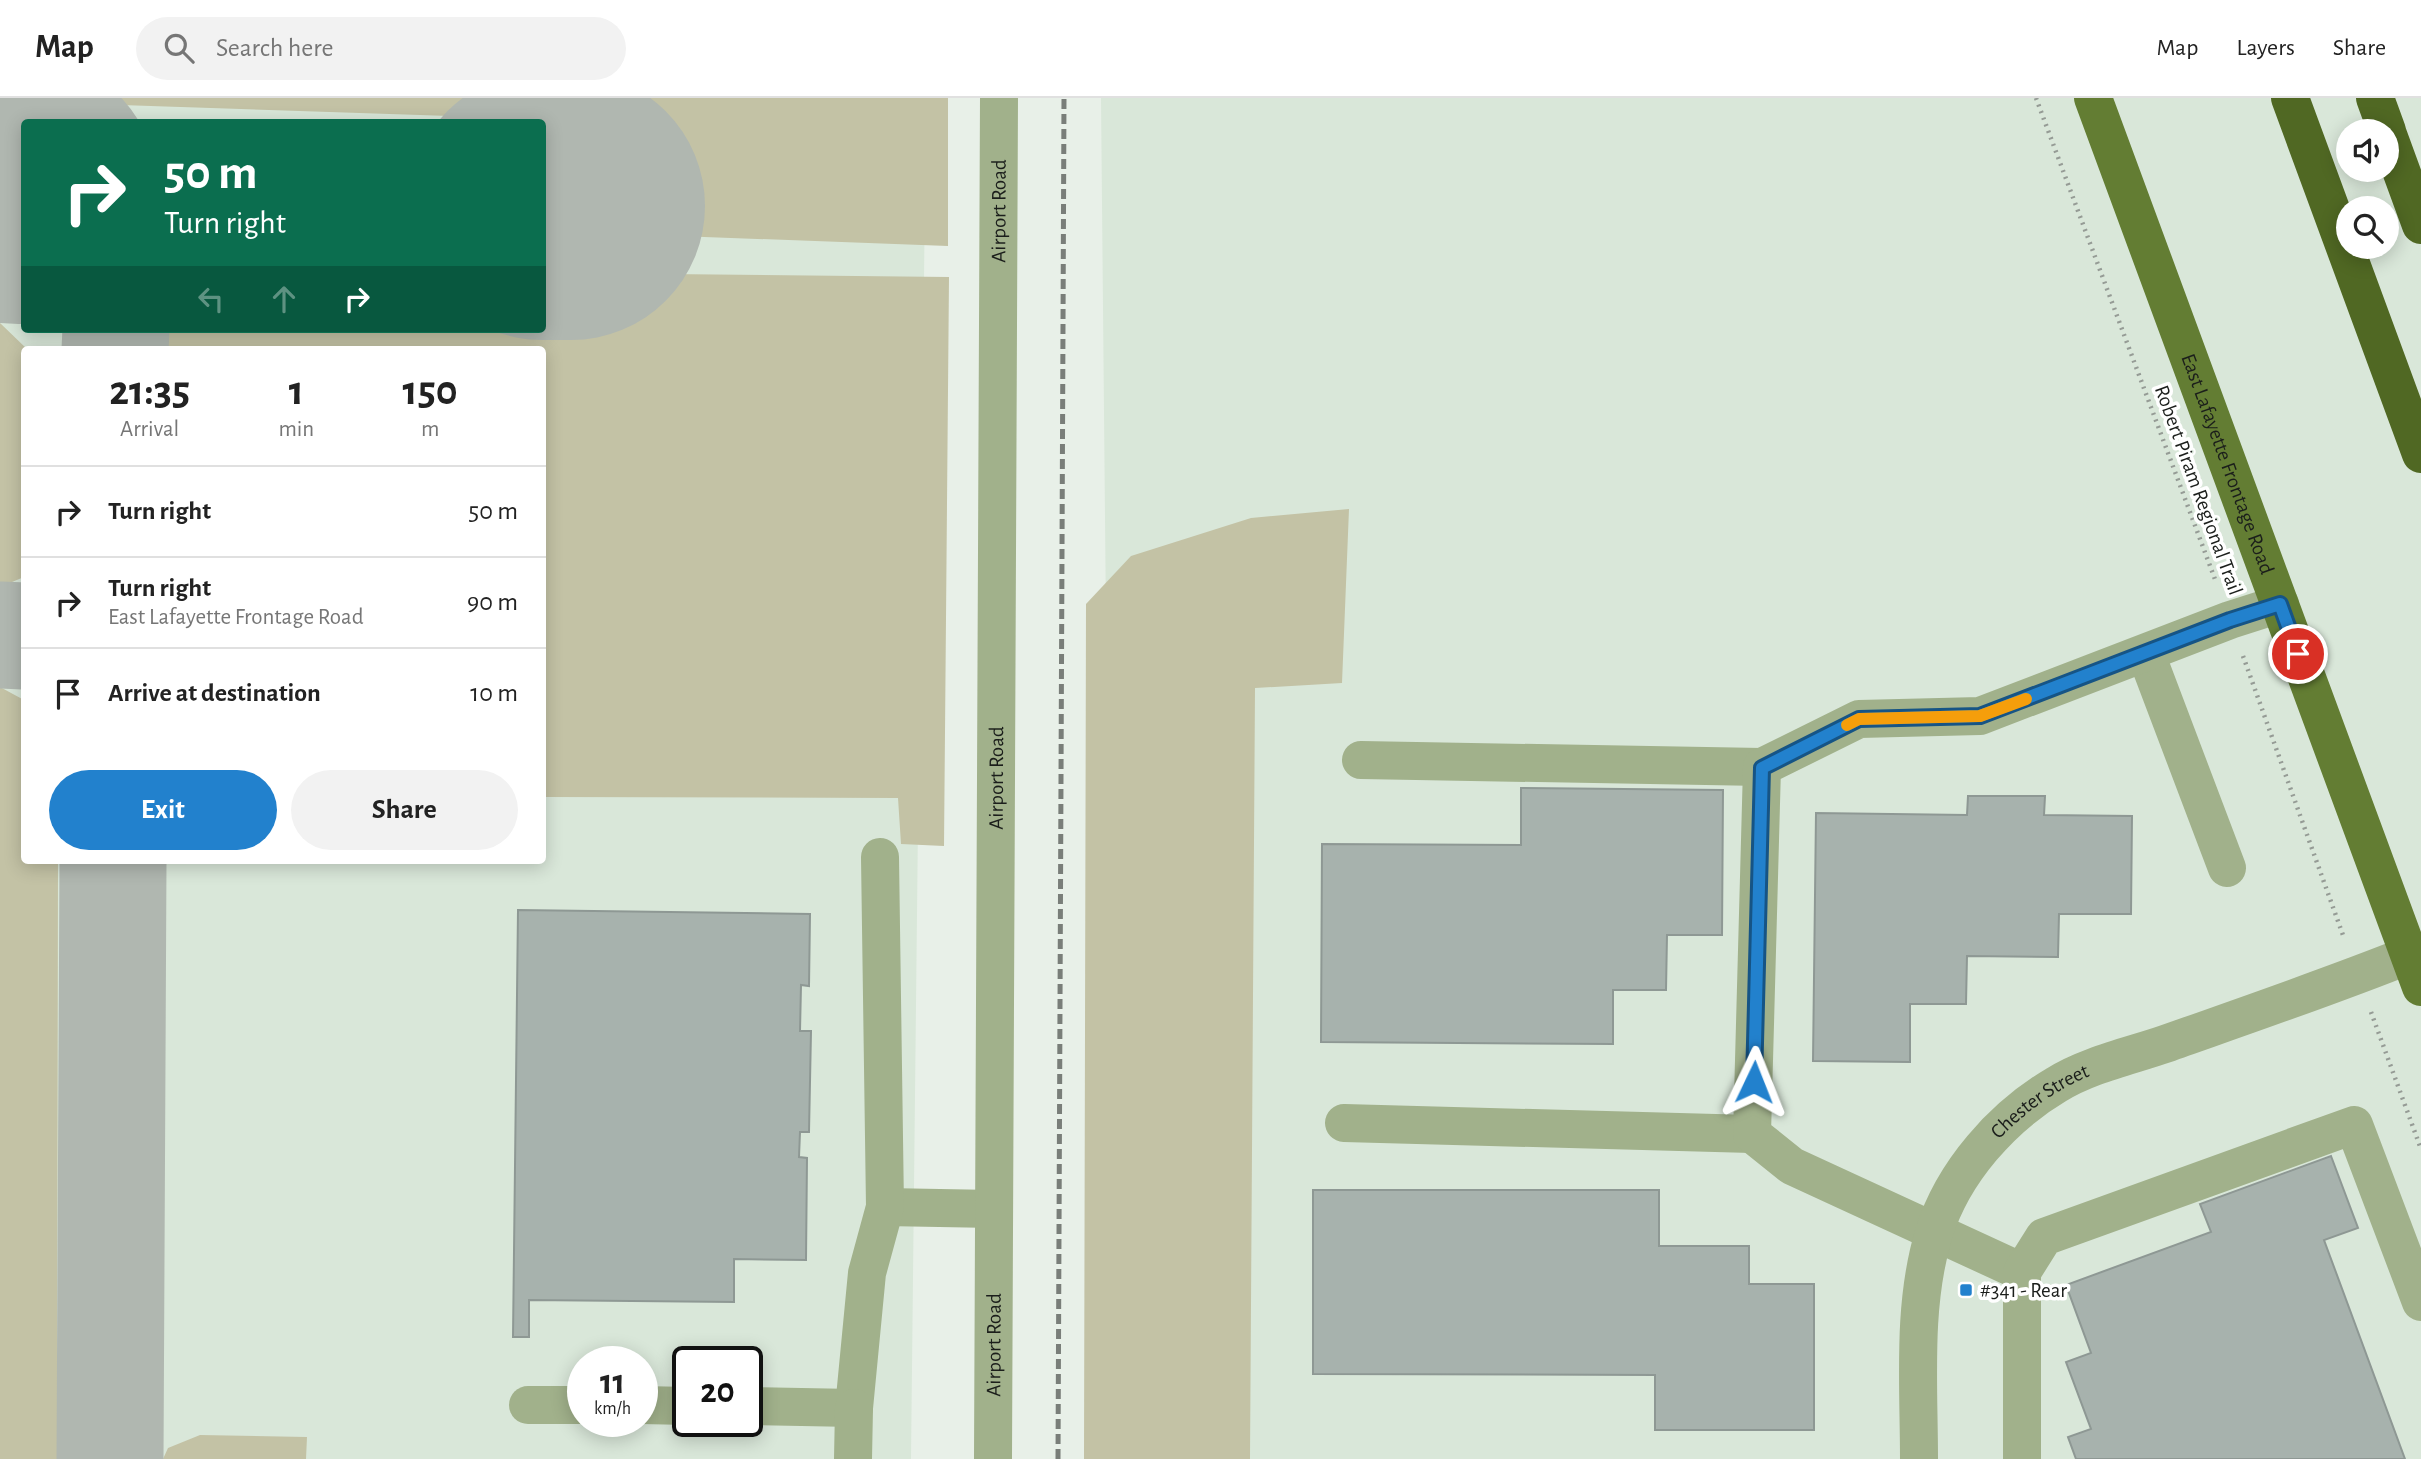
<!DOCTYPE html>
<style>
body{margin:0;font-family:"Alegreya Sans",sans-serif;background:#f2f2f2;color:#222;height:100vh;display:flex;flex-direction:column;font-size:26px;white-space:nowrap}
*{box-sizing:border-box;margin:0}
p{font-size:23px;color:#767676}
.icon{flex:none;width:38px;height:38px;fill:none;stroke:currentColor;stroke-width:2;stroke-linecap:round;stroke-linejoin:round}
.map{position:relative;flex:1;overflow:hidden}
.details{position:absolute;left:21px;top:248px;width:525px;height:518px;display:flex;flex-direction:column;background:#fff;border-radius:7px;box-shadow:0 4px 18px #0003}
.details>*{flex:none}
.hud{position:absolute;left:21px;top:21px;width:525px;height:214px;border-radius:7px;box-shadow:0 4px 18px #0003;background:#0b6e4f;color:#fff;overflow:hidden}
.buttons{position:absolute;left:2336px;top:21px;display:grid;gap:14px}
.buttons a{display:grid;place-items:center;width:63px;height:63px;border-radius:50%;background:#fff;box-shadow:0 4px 18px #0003;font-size:35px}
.speed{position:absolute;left:567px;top:1248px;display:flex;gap:14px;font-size:35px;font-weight:700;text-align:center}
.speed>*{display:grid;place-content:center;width:91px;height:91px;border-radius:50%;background:#fff;box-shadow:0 4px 18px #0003;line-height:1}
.speed small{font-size:18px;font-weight:400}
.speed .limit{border:4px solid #111;border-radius:10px;background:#fff;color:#111}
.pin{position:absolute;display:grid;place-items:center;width:60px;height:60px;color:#fff;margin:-30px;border:4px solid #fff;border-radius:50%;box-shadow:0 2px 7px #0007}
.me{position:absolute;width:77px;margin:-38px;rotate:2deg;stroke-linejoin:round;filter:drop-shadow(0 0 5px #0008)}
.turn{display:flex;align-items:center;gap:24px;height:147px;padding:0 28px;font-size:32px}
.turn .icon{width:91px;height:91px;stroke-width:2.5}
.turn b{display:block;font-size:49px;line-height:60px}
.lanes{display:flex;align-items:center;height:66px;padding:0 28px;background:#0003;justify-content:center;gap:35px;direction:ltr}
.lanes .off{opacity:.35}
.eta{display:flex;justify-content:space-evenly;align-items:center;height:119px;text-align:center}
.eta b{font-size:42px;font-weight:700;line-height:49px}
.primary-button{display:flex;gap:14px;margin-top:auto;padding:14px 28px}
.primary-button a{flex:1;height:80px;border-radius:42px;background:#2281cd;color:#fff;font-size:28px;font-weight:700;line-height:80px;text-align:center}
.primary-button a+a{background:#f2f2f2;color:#222}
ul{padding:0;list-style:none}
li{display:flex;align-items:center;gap:21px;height:91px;padding:0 28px;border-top:2px solid #e0e0e0}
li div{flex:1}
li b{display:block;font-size:26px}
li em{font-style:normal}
header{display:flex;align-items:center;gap:42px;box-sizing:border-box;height:98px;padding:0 35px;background:#fff;border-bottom:2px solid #e0e0e0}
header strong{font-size:33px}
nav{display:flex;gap:38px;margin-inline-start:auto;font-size:24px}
.search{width:490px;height:63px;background:#f2f2f2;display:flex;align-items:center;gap:18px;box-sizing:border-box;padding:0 24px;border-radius:38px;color:#767676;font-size:26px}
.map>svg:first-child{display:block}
.built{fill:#d9e7d9;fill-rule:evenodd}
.green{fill:#c3c2a5}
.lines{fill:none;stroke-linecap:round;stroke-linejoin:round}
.taxiway{stroke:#b0b7b0;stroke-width:107}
.runway{stroke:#b0b7b0;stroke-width:268}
.building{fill:#a7b2ad;stroke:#8e9894;stroke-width:2}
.path{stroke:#959b95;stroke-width:4.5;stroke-dasharray:2 5;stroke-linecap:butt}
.minor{stroke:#a1b18b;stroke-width:38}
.major{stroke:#637d33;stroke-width:38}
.highway{stroke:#506823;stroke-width:38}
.rail{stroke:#797e79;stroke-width:5;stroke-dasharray:10 5;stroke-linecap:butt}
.route-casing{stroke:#165485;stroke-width:18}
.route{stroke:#2281cd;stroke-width:12}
.slow{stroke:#f59e0b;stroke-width:12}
.poi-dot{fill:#2281cd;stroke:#fff;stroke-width:2.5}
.labels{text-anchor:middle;stroke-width:7;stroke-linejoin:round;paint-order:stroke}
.street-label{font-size:21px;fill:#1b1e1b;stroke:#fff}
.poi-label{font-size:21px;fill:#1b1e1b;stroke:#fff;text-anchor:start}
</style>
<header>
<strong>Map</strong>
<div class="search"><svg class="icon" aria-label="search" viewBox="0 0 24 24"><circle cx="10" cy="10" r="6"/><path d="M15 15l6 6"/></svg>Search here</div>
<nav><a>Map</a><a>Layers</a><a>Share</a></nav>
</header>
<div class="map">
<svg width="2421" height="1361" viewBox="0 0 2421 1361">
<rect width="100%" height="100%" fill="#e8f0e8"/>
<!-- built -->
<path class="built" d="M0 0H926L911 1361H0ZM24 24H542V231H24ZM24 252H542V763H24ZM583 1264H642V1323H583ZM688 1264H747V1323H688Z
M1101 0H2421V1361H1114ZM2348 33H2387V72H2348ZM2348 110H2387V149H2348Z"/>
<!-- green -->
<path class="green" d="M0 0H948V148L572 134 571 22 0 3Z
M569 175 949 179 944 748 901 746 898 700 543 699 542 252H160V231H371L566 237Z
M0 225 28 252H24V479L0 489Z
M1349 411 1342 585 1255 590 1250 1361H1084L1086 506 1131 458 1251 420Z
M0 589 24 602V763H58L57 1361H0Z
M200 1337 307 1339 306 1361H163L168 1350Z"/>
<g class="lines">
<!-- taxiway -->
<path class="taxiway" d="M115 252 116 231
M0 537 24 538
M110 1361 113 763"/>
<!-- runway -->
<path class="runway" d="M0 91 24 92
M542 108H571"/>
</g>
<!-- building -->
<path class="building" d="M1521 690 1723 692 1722 837H1667L1666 892H1613V946L1321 944 1322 746 1521 747Z
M1968 698H2045L2044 717 2132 718 2131 816H2059L2058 859 1967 858 1966 906H1910V964L1813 963 1816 715 1967 717Z
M518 812 810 816 809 888 801 887 800 933H811L809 1034H800L799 1059 807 1060 806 1162 734 1161V1204L529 1202V1239H513Z
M2331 1058 2358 1130 2324 1142 2405 1361H2076L2068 1339 2091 1331 2066 1264 2091 1255 2066 1187 2211 1134 2200 1106Z
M1313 1092H1659V1148H1749V1186H1814V1332H1655V1277L1313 1276Z"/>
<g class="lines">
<!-- path -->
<path class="path" d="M2036 0 2216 484
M2243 558 2344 840
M2371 914 2421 1051"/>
<!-- minor -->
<g class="minor">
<path d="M2146 556 2227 770"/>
<path d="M1361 662 1762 669"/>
<path d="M1344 1025 1752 1036"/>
<path d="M885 1109 994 1111"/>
<path d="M2022 1174 1792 1068 1752 1036 1762 669 1859 621 1980 618 2230 522 2280 506"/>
<path d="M528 1307H583"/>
<path d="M642 1307 688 1308"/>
<path d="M747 1308 854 1310 867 1175 885 1109 880 759"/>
<path d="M853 1361 854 1310"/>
<path id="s1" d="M993 1361 999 0"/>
<path id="s2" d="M1919 1361C1919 1286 1912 1207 1934 1135 1953 1074 2002 1019 2056 987 2088 967 2130 958 2165 946 2247 917 2329 889 2409 857"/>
<path d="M2022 1361V1174L2044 1139 2354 1027 2421 1204"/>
</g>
<!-- major -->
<path class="major" id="s3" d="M2093 0 2421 889"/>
<!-- highway -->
<path class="highway" d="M2290 0 2421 356
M2375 0 2387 33
M2387 34 2421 127"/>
<!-- rail -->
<path class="rail" d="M1058 1361 1064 0"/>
</g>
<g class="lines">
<!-- route casing -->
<g class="route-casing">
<path id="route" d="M1754 984 1762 670 1859 621 1980 618 2230 522 2280 506 2298 556"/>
</g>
<!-- route -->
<use href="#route" class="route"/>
<!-- slow -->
<path class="slow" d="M1847 627 1859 621 1980 618 2026 601"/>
</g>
<!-- markers -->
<rect class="poi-dot" x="1959" y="1185" width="14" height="14" rx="3.5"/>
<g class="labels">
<!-- street labels -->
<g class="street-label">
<text dy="7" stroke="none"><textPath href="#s1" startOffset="1248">Airport Road</textPath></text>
<text dy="7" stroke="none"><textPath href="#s3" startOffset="390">East Lafayette Frontage Road</textPath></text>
<text transform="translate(2199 392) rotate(70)" y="7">Robert Piram Regional Trail</text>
<text dy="7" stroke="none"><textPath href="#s1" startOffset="681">Airport Road</textPath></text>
<text dy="7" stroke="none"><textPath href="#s2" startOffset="401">Chester Street</textPath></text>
<text dy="7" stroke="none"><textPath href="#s1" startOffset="114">Airport Road</textPath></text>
</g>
<!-- poi labels -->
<g class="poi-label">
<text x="1980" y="1199">#341 - Rear</text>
</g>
</g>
</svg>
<div class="buttons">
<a><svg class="icon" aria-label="sound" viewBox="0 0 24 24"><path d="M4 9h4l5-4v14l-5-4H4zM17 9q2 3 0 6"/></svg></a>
<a><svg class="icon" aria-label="search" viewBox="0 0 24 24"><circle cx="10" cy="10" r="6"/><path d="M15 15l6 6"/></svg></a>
</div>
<div class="speed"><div>11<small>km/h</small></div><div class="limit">20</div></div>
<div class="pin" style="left:2298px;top:556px;background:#d93025"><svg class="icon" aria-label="arrive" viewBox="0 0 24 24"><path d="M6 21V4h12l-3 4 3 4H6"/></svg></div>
<svg class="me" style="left:1754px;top:984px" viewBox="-20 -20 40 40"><path d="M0-17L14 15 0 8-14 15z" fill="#2281cd" stroke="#fff" stroke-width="4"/></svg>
<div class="hud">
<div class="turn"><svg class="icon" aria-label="right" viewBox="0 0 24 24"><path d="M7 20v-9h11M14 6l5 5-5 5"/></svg><div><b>50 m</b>Turn right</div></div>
<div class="lanes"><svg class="icon off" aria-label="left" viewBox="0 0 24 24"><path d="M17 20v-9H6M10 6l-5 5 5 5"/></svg><svg class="icon off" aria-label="ahead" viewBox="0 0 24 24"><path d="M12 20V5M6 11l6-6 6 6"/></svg><svg class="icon" aria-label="right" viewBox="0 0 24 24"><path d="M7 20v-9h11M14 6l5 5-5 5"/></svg></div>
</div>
<section class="details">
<div class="eta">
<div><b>21:35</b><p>Arrival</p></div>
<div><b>1</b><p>min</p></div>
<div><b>150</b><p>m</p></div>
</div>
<ul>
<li><svg class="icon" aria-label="right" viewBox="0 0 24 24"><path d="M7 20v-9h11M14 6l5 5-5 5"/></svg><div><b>Turn right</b></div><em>50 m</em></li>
<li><svg class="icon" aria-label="right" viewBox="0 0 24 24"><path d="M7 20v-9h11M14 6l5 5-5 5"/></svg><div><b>Turn right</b><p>East Lafayette Frontage Road</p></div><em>90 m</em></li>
<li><svg class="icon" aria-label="arrive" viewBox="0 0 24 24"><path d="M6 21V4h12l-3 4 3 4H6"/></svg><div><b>Arrive at destination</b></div><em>10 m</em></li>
</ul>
<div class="primary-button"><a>Exit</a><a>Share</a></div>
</section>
</div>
